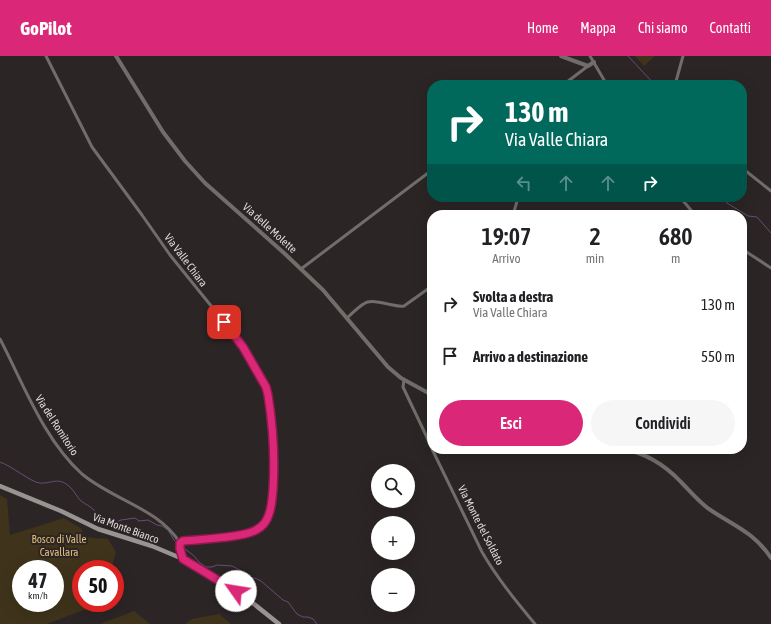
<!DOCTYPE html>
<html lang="it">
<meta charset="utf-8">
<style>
body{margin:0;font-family:"Asap Condensed",sans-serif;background:#f6f6f6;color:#202124;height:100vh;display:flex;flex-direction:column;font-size:15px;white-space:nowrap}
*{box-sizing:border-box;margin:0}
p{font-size:13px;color:#757577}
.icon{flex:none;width:22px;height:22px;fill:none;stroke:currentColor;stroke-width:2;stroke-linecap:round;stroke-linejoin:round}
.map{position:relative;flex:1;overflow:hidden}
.details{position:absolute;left:427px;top:154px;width:320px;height:244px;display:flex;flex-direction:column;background:#fff;border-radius:16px;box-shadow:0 4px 16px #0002}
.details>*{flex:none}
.hud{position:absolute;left:427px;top:24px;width:320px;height:122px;border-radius:16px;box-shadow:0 4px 16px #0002;background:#00695c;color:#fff;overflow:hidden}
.fabs{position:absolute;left:371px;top:408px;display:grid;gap:8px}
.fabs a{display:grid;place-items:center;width:44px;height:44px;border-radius:50%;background:#fff;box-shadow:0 4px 16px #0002;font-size:20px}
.speed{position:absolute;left:12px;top:504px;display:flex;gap:8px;font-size:20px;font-weight:700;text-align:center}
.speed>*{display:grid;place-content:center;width:52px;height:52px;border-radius:50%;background:#fff;box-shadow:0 4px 16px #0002;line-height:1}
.speed small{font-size:10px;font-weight:400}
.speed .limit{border:6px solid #d22;background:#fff;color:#111}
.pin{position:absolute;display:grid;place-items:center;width:34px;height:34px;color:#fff;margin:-17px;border-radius:8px;box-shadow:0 2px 6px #0006}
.me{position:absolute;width:44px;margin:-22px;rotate:302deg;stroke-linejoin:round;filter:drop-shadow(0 0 3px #0008)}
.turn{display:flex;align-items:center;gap:14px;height:84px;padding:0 12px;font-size:18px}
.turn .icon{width:52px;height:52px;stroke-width:2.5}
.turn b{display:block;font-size:28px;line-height:34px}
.lanes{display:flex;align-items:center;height:38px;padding:0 12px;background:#0003;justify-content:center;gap:20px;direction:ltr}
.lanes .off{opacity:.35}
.eta{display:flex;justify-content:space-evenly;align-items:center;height:68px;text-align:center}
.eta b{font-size:24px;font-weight:600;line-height:28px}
.primary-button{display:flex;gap:8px;margin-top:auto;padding:8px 12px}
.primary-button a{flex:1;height:46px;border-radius:24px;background:#db2777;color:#fff;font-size:16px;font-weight:600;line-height:46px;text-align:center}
.primary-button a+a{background:#f6f6f6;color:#202124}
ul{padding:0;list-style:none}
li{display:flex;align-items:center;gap:12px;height:52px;padding:0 12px}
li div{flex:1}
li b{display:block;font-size:15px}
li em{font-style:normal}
header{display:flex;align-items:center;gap:24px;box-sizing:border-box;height:56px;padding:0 20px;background:#db2777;color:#fff}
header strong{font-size:19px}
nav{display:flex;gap:22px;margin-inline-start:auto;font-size:14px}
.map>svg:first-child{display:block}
.green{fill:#3f331b;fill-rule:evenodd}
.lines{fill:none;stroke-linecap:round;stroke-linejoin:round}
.stream{stroke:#644f75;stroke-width:1}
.minor{stroke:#706d6b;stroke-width:3}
.tertiary{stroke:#706d6b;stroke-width:4}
.secondary{stroke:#999492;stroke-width:4.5}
.route-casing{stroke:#8e194d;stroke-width:10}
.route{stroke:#db2777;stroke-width:7}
.labels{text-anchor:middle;stroke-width:4;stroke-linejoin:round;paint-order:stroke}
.street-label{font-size:11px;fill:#dfdada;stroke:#2c2526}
.park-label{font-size:11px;fill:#e2bf7a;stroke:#2c2526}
</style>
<header>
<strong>GoPilot</strong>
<nav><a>Home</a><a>Mappa</a><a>Chi siamo</a><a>Contatti</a></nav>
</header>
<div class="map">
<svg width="771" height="568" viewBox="0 0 771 568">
<rect width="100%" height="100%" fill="#2c2526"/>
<!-- green -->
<path class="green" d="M635 0H655L644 10Z
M0 439 7 443 10 479 64 462 82 473 83 481 108 483 116 496 111 513H81V547H102L47 568H0ZM21 513H55V547H21Z
M134 555 150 568H100Z
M219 558 231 568H185L192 563Z"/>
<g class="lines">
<!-- stream -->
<path class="stream" d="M628 0 655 29
M725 141 727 147 748 160 757 161 771 177
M0 406C12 410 32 427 40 427 52 428 58 420 70 431 74 435 77 441 81 445 85 448 90 450 94 454 98 459 98 465 104 469H109L121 464 135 462 139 465 148 464 157 469 162 470 168 474 174 484 178 488
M181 490 193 499 200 507 206 511H212L217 509 232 510 242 515 243 519 248 522H255L261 525 283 544 288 546 297 558 303 561H308L313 563 317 568"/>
<!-- minor -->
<path class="minor" d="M46 0 92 91 142 159 170 199 237 282 248 300 268 337 274 414 272 448 268 462 259 472 247 478 182 485 179 489 182 503
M590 0 607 29
M563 29 588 10
M675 29 683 0
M742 112 771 135
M680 141 695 159
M513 159 518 142
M742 193 771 212
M301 213 432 114
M347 262C365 246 364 242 388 248 394 249 398 251 404 250L432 230
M0 283C23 327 44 384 82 418 113 444 158 452 180 487
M404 324 403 331 432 392
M432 393 482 496C497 522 516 545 535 568"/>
<!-- tertiary -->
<path class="tertiary" d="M116 0 163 76 185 105 205 127 284 197 323 234 388 311 401 322 432 339
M561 0 588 10 594 6
M623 393C645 397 665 409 681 426 690 435 698 445 709 453 734 470 754 476 771 502"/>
<!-- secondary -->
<path class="secondary" d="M0 430 61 455 98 473 152 490 183 503 249 544 279 568"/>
</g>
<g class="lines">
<!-- route casing -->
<g class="route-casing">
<path id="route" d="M224 266 243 291 266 331 268 339C273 370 275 403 273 434 272 442 272 450 269 458 267 465 262 471 256 474 242 482 201 483 183 485L180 487V493L183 503 236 535"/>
</g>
<!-- route -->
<use href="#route" class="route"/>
</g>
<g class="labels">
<!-- street labels -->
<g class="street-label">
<text transform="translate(270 172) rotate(42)" y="4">Via delle Molette</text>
<text transform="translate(186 204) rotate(53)" y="4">Via Valle Chiara</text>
<text transform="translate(57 369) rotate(57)" y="4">Via del Romitorio</text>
<text transform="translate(481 469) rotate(63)" y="4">Via Monte del Soldato</text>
<text transform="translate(126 472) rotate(20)" y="4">Via Monte Bianco</text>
</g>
<!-- park labels -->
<g class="park-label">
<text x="59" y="487">Bosco di Valle<tspan x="59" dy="13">Cavallara</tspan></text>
</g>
</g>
</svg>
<div class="fabs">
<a><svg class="icon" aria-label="search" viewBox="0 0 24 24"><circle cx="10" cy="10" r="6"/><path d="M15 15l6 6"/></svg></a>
<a>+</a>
<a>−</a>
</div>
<div class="speed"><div>47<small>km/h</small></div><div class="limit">50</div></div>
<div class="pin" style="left:224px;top:266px;background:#d93025"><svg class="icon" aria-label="arrive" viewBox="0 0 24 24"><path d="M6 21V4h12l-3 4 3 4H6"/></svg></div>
<svg class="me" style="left:236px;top:535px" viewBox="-20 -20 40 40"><circle r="19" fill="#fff"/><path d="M0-13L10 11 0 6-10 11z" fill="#db2777"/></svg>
<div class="hud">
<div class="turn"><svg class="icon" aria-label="right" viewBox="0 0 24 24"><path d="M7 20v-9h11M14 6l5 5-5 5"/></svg><div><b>130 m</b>Via Valle Chiara</div></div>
<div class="lanes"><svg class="icon off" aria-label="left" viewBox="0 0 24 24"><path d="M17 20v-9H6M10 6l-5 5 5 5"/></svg><svg class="icon off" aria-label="ahead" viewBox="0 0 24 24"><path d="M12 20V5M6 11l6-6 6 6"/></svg><svg class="icon off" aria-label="ahead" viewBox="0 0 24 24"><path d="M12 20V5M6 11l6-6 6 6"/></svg><svg class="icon" aria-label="right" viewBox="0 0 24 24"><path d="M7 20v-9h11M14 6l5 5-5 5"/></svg></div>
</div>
<section class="details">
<div class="eta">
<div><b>19:07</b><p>Arrivo</p></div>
<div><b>2</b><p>min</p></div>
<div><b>680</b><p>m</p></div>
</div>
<ul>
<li><svg class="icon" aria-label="right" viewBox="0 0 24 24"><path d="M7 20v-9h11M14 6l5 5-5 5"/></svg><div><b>Svolta a destra</b><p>Via Valle Chiara</p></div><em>130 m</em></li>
<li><svg class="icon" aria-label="arrive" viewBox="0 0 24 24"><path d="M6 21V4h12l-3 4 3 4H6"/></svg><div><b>Arrivo a destinazione</b></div><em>550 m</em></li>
</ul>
<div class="primary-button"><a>Esci</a><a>Condividi</a></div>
</section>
</div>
